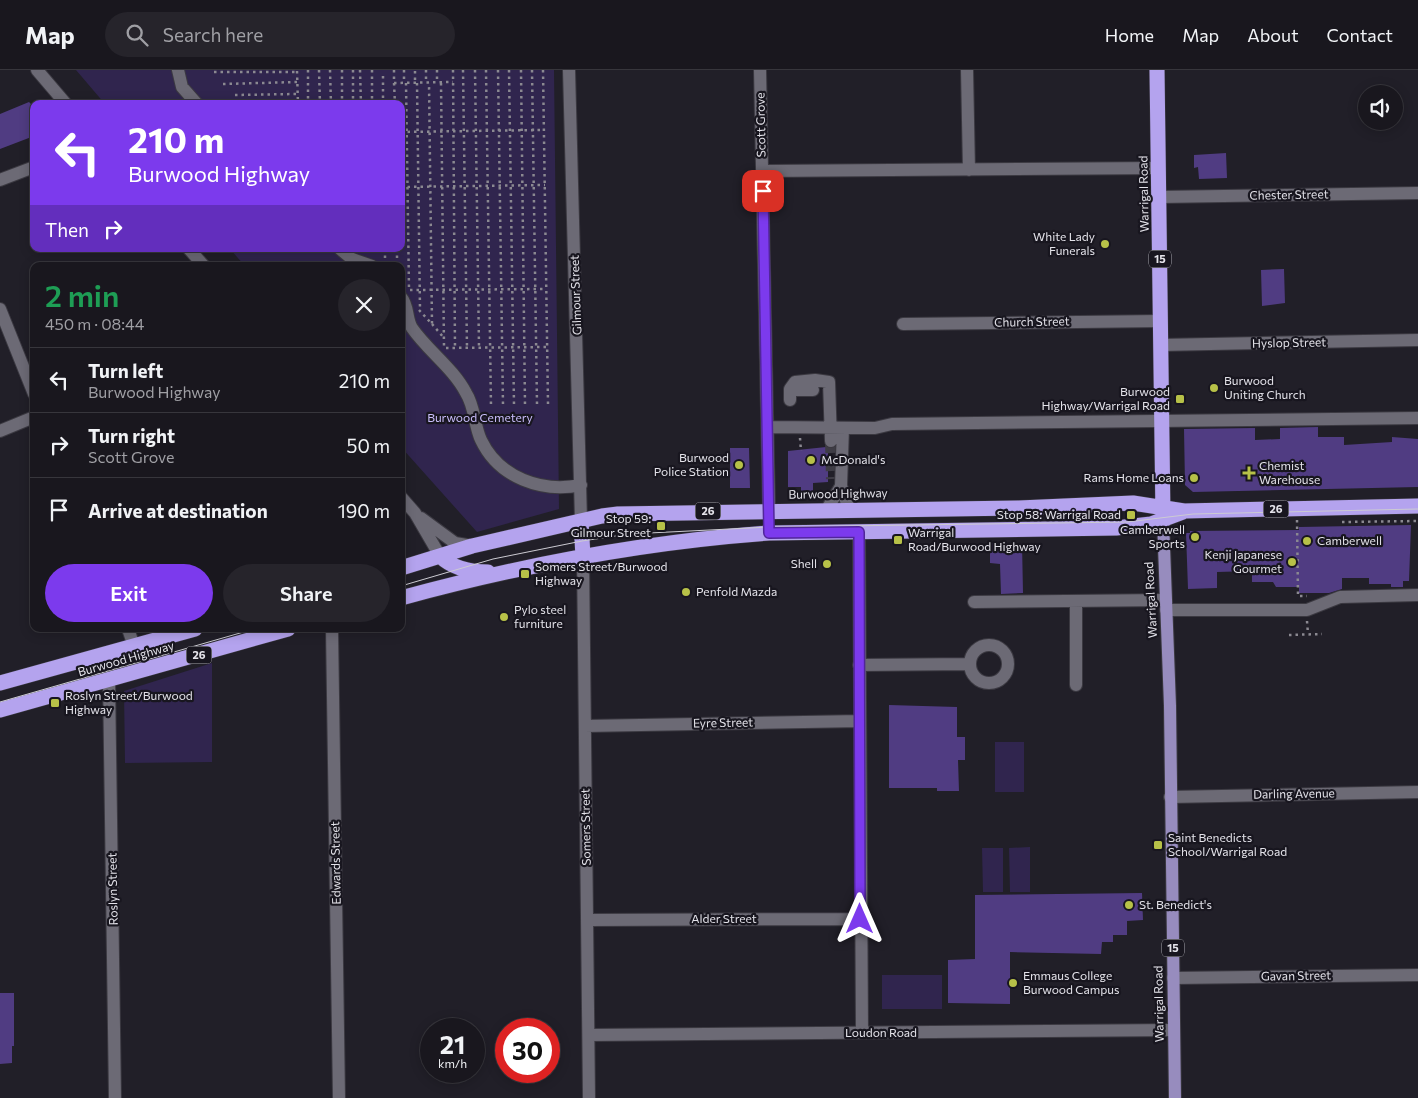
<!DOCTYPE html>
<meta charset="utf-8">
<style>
body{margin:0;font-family:Commissioner,sans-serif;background:#26242b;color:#f1f3f6;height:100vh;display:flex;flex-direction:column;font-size:19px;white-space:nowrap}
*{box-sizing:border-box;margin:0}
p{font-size:16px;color:#9f9fa4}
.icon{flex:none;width:28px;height:28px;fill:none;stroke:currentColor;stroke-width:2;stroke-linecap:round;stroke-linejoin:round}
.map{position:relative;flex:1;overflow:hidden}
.sheet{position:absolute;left:30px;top:192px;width:375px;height:370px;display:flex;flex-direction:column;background:#19171e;border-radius:10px;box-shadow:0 2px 12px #0003,0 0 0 1px #37363c}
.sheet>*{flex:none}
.top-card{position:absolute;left:30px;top:30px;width:375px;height:152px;border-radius:10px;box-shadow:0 2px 12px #0003,0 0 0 1px #37363c;background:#7c3aed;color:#fff;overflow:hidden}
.controls{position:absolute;left:1358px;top:15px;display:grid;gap:10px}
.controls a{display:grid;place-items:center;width:45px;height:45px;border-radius:50%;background:#19171e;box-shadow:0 2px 12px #0003,0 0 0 1px #37363c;font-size:25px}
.speed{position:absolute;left:420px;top:948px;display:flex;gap:10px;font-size:25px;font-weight:700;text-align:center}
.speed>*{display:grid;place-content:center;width:65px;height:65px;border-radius:50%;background:#19171e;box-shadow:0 2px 12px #0003,0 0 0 1px #37363c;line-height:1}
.speed small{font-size:12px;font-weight:400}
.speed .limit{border:8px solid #d22;background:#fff;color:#111}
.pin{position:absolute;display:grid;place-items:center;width:42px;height:42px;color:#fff;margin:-21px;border-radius:10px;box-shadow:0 2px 8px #0006}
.me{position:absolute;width:55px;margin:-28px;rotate:0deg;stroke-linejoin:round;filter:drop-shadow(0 0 4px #0008)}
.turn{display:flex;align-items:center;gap:18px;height:105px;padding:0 15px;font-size:22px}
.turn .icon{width:65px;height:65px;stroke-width:2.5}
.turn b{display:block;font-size:35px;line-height:42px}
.then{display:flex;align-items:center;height:48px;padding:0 15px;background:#0003;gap:10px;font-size:19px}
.round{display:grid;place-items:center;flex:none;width:52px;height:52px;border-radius:26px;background:#26242b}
.summary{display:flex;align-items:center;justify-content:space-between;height:85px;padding:0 15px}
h1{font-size:30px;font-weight:600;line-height:38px;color:#1e9e55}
.button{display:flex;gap:10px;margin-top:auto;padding:10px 15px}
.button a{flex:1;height:58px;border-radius:30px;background:#7c3aed;color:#fff;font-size:20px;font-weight:600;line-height:58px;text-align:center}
.button a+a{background:#26242b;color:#f1f3f6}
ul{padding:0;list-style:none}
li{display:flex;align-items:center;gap:15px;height:65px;padding:0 15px;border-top:1px solid #37363c}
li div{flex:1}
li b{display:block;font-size:19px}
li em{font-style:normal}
header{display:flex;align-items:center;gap:30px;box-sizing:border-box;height:70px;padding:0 25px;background:#19171e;border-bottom:1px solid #37363c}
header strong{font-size:24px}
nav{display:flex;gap:28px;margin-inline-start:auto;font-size:18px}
.search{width:350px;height:45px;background:#26242b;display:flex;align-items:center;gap:12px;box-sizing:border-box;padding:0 18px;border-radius:28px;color:#9f9fa4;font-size:19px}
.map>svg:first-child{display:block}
.green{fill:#30254e}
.building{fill:#503c82}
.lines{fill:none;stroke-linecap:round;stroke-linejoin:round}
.minor-tunnel{stroke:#3e3c45;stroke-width:12;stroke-dasharray:12 6;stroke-linecap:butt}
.minor-casing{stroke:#3b3941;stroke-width:14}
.major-casing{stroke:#3b3941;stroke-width:14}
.highway-casing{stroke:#3b3941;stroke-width:16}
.path{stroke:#8b8991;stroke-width:2.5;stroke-dasharray:2.5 4;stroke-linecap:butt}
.minor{stroke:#6c6a75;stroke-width:12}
.major{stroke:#978cbe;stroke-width:12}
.highway{stroke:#b4a3ee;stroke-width:15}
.tram{stroke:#cccbd2;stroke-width:1}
.route-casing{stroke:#51269a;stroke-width:12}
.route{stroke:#7c3aed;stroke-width:9}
.poi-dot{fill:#b7c148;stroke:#18161f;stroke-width:2}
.labels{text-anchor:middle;stroke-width:4.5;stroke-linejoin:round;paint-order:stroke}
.shield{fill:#18161f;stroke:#a7a6ad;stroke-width:1}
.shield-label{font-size:11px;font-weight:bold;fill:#e4e3ea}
.street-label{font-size:12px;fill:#e4e3ea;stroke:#18161f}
.poi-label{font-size:12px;fill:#e4e3ea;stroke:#18161f;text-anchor:start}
.park-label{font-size:12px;fill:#cabefc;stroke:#18161f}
</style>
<header>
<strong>Map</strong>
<div class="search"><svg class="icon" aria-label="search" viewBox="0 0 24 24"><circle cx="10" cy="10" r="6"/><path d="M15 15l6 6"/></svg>Search here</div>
<nav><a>Home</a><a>Map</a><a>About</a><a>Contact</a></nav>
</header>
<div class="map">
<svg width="1418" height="1028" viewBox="0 0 1418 1028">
<rect width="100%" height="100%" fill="#211f28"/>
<!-- green -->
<path class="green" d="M76 0H554L559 439 477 462 401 377V196H245L230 179H401V34H105Z
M212 593V692L125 693 124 621Z
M995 672H1024V722H995Z
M1030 777V822H1010L1009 778Z
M982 778H1003V822H983Z
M882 905H942V939H882Z"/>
<!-- building -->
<path class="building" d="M29 32 34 37V66L0 79V44Z
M1226 83 1227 108 1199 109 1198 97 1194 98V85Z
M1284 199 1285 233 1262 236 1261 200Z
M1318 357V367H1344V375L1392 372V367L1418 369V417L1193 422 1185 415 1184 359 1255 358V370L1280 369V358Z
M826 377 828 378V412L813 413V422H801V417H788V381Z
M730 378H749L750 418H730Z
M1411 455 1409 511H1403V517H1391V514H1369V508H1342V519L1329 523H1299V517H1276L1273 512H1252V501L1217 502V518L1188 519 1186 463H1190V461L1299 460V457Z
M990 473H1022L1023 523 1001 524 1000 494 990 493Z
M889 635 957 637V667H965V690H958L959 721H937V718H889Z
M1142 823 1143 850 1127 851V865H1113V872H1102L1101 884 1010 882V934L948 933V890L975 889V825Z
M0 923H14V976H12V993L0 994Z"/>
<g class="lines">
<!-- minor-tunnel -->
<path class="minor-tunnel" d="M831 371 832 409"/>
<!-- minor casing -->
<g class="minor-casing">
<path id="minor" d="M37 0 66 34
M178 0 182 17 197 34
M569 0 581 451
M760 0 769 440
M967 0 969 100
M762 101 1159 98
M0 110 34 97
M1159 127 1418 123
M189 179 204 196
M340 179 352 189 372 196
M401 227C409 236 406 249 412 258 428 281 453 298 466 323 475 337 474 355 481 370 499 408 542 423 581 415
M0 239 34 324
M903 254 1160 251
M1160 275 1418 270
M790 320H813
M790 330V319L795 312 815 310 829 312 831 371
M768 357 875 358 892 354 1418 348
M843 358 841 416 849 439
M0 361 34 347
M401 427 415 443 440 486
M827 439 841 416
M421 448 455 473 472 476
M859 462 862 963
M583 487 589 1028
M1076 531V615
M974 532 1165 530
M1166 540H1307L1340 527 1418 525
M128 559 134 576
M332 559 339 1028
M970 594a19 19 0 1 1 38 0a19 19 0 1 1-38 0Z
M859 595 970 594
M109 610 115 1028
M585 656 860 651
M1170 727 1418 722
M588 850 861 849
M1173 908 1418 905
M589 965 1174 960"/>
</g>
<!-- major casing -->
<g class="major-casing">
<path id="major" d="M1163 450 1170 636 1175 1028"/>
</g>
<!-- highway casing -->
<g class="highway-casing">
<path id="highway" d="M1157 0 1163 446
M581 451 583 487
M440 486C452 498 471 502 488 502
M401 498 472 476 602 446 618 444 1019 438 1133 433 1184 441 1418 436
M401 528C522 495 644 472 769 463L1116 458 1151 454 1183 442
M0 613 195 559
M0 640 288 559"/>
</g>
<!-- path -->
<path class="path" d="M308 0V34
M319 0 320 34
M330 0 331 34
M342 0V34
M353 0V34
M360 0 361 34
M372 0V34
M394 0V13L453 12
M404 0V13
M426 0V13
M437 0V13
M453 0 455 278
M463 0 467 278
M475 0 479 277
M486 0 491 336
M498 0 503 335
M509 0 514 335
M521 0 525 335
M532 0 537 334
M543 0 548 334
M297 1 298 34
M415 1V13
M214 2H297
M383 6V34
M394 13 395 34
M406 13 409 219
M417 13 420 240
M441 13 444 276
M223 14 297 12
M235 25 297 24
M401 62 544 60
M401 117 545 115
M385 179V196
M397 179V196
M410 220 546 219
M419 240 432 254 429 13
M432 254 444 268
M446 278 547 277
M800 368 801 381
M1297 450 1298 526H1307
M1342 452 1418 451
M1307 551 1308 564
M1289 565 1322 564"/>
<!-- minor -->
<use href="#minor" class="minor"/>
<!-- major -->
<use href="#major" class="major"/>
<!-- highway -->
<use href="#highway" class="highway"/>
<!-- tram -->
<path class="tram" d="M401 516 493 489 582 471 629 464 770 457 1127 452 1193 444 1418 439
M0 632 254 559"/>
</g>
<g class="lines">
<!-- route casing -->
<g class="route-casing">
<path id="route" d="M763 121 769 463 859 462 860 849"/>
</g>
<!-- route -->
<use href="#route" class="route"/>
</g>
<!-- markers -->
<g class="poi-dot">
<circle cx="1105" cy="174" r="5"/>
<circle cx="1214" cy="318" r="5"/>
<rect x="1175" y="324" width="10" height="10" rx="2.5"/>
<circle cx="811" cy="390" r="5"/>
<circle cx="739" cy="395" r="5"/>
<path d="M1246.5 395.5h5v5h5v5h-5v5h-5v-5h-5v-5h5z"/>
<circle cx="1194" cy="408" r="5"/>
<rect x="1126" y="440" width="10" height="10" rx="2.5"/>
<rect x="656" y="451" width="10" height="10" rx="2.5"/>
<circle cx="1195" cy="467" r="5"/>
<rect x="893" y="465" width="10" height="10" rx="2.5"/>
<circle cx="1307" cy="471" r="5"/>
<circle cx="1292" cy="492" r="5"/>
<circle cx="827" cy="494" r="5"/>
<rect x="520" y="499" width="10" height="10" rx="2.5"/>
<circle cx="686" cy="522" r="5"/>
<circle cx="504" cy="547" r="5"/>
<rect x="50" y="628" width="10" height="10" rx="2.5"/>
<rect x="1153" y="770" width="10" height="10" rx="2.5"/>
<circle cx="1129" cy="835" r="5"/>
<circle cx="1013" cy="913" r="5"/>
</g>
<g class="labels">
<!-- shield labels -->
<g class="shield">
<rect x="1149" y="180.5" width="22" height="17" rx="4"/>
<rect x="1263.5" y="430.5" width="25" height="17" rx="4"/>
<rect x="695.5" y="432.5" width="25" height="17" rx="4"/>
<rect x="186.5" y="576.5" width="25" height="17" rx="4"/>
<rect x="1162" y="869.5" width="22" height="17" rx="4"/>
</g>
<g class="shield-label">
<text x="1160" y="193">15</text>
<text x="1276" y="443">26</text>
<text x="708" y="445">26</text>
<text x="199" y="589">26</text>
<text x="1173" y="882">15</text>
</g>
<!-- street labels -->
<g class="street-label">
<text transform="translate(761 55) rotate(-91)" y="4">Scott Grove</text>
<text transform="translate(1144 124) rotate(-91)" y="4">Warrigal Road</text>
<text transform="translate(1289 125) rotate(-1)" y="4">Chester Street</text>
<text transform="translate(576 225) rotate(-92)" y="4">Gilmour Street</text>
<text transform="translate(1032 252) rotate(-1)" y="4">Church Street</text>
<text transform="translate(1289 273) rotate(-1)" y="4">Hyslop Street</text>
<text transform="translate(838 424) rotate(-1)" y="4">Burwood Highway</text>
<text transform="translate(1151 530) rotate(-93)" y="4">Warrigal Road</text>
<text transform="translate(126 589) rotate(-16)" y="4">Burwood Highway</text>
<text transform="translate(723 653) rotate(-1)" y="4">Eyre Street</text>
<text transform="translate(1294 724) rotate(-1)" y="4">Darling Avenue</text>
<text transform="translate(586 757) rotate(-91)" y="4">Somers Street</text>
<text transform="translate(336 793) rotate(-91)" y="4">Edwards Street</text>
<text transform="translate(113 819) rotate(-91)" y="4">Roslyn Street</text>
<text x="724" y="853">Alder Street</text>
<text transform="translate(1296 906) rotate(-1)" y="4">Gavan Street</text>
<text transform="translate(1159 934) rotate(-91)" y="4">Warrigal Road</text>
<text x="881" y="967">Loudon Road</text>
</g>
<!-- poi labels -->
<g class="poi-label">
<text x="1095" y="171" text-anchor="end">White Lady<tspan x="1095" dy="14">Funerals</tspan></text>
<text x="1224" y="315">Burwood<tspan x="1224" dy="14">Uniting Church</tspan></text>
<text x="1170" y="326" text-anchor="end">Burwood<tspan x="1170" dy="14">Highway/Warrigal Road</tspan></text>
<text x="729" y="392" text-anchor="end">Burwood<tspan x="729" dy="14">Police Station</tspan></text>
<text x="821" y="394">McDonald's</text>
<text x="1259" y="400">Chemist<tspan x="1259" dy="14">Warehouse</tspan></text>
<text x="1184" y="412" text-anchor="end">Rams Home Loans</text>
<text x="1121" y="449" text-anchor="end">Stop 58: Warrigal Road</text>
<text x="651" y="453" text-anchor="end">Stop 59:<tspan x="651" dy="14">Gilmour Street</tspan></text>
<text x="1185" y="464" text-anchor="end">Camberwell<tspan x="1185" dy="14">Sports</tspan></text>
<text x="908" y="467">Warrigal<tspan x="908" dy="14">Road/Burwood Highway</tspan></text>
<text x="1317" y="475">Camberwell</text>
<text x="1282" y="489" text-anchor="end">Kenji Japanese<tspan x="1282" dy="14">Gourmet</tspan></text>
<text x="817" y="498" text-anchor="end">Shell</text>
<text x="535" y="501">Somers Street/Burwood<tspan x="535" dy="14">Highway</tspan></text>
<text x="696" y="526">Penfold Mazda</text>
<text x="514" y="544">Pylo steel<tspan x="514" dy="14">furniture</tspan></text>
<text x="65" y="630">Roslyn Street/Burwood<tspan x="65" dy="14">Highway</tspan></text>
<text x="1168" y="772">Saint Benedicts<tspan x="1168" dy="14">School/Warrigal Road</tspan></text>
<text x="1139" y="839">St. Benedict's</text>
<text x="1023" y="910">Emmaus College<tspan x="1023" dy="14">Burwood Campus</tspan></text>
</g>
<!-- park labels -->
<g class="park-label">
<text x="480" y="352">Burwood Cemetery</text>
</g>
</g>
</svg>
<div class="controls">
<a><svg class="icon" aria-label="sound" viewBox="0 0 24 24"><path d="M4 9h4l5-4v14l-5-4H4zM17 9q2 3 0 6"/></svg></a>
</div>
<div class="speed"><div>21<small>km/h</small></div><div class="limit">30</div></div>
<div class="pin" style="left:763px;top:121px;background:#d93025"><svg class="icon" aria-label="arrive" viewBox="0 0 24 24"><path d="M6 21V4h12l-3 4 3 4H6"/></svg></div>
<svg class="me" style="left:860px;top:849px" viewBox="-20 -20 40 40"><path d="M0-17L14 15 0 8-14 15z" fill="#7c3aed" stroke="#fff" stroke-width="4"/></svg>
<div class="top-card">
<div class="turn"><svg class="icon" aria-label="left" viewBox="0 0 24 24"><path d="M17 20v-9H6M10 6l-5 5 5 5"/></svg><div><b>210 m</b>Burwood Highway</div></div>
<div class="then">Then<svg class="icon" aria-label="right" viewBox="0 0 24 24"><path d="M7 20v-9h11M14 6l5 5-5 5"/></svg></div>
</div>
<section class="sheet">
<div class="summary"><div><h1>2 min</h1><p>450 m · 08:44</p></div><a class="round"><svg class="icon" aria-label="close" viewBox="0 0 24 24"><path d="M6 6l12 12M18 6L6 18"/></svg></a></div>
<ul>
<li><svg class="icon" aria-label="left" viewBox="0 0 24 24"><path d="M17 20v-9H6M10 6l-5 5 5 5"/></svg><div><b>Turn left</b><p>Burwood Highway</p></div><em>210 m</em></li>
<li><svg class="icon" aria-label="right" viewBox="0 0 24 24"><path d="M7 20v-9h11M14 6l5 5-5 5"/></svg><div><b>Turn right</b><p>Scott Grove</p></div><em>50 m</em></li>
<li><svg class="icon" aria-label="arrive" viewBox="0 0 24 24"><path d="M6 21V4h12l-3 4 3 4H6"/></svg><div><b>Arrive at destination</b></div><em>190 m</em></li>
</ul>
<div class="button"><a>Exit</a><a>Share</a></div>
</section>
</div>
